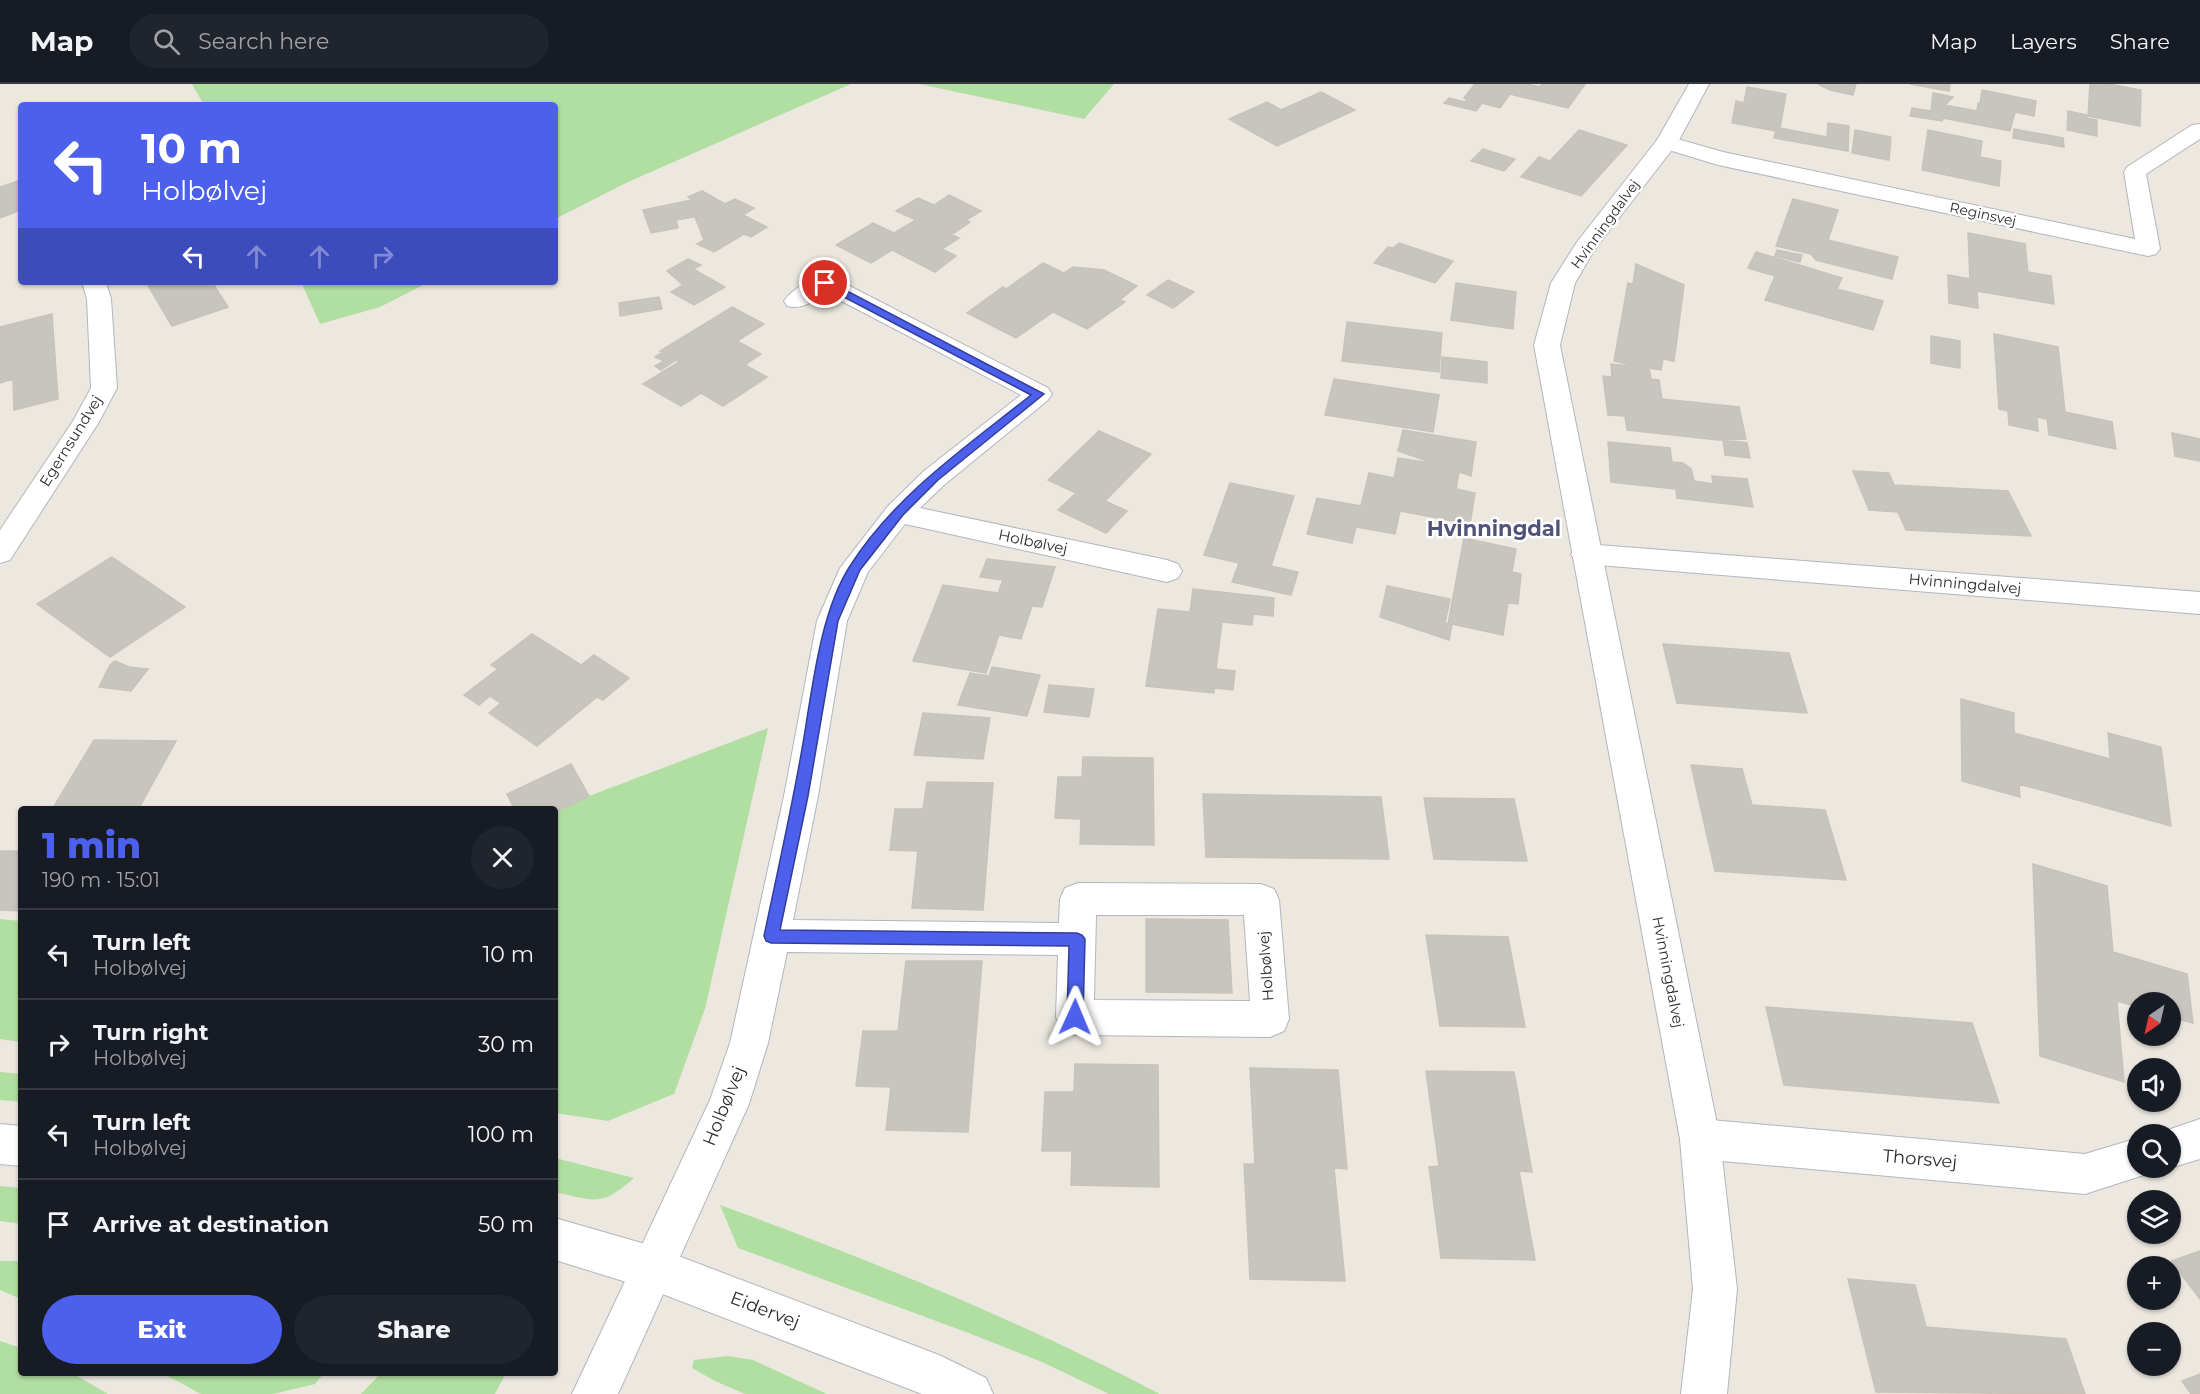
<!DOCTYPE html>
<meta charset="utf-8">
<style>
body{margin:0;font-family:Montserrat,sans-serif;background:#20242c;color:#f1f3f6;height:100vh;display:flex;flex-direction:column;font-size:22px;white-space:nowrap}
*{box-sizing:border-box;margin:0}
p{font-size:20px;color:#9ea1a6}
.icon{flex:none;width:33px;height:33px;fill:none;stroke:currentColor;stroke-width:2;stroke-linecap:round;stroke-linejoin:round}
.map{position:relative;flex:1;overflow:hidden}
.drawer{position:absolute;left:18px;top:722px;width:540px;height:570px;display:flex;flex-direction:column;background:#171b24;border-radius:6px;box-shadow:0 2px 4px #0004}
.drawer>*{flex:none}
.top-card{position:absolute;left:18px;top:18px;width:540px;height:183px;border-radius:6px;box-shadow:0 2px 4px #0004;background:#4d60eb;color:#fff;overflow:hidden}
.needle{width:39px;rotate:214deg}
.buttons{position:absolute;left:2127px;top:908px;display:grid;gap:12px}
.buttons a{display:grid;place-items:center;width:54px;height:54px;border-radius:50%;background:#171b24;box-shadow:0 2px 4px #0004;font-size:30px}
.pin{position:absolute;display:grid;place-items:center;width:51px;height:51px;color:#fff;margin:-26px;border:3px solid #fff;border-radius:50%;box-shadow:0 2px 6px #0007}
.me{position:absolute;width:66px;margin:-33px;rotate:1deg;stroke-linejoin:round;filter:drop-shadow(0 0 4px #0008)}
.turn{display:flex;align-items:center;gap:21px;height:126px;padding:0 24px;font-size:27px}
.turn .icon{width:78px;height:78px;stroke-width:2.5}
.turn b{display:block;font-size:42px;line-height:51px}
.lanes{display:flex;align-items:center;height:57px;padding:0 24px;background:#0003;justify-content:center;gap:30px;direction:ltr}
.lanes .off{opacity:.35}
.round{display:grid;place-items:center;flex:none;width:63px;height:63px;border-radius:32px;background:#20242c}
.summary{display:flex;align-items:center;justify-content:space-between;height:102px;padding:0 24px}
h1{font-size:36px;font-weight:800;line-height:45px;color:#4d60eb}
.action{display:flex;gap:12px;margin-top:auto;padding:12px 24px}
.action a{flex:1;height:69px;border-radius:36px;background:#4d60eb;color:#fff;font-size:24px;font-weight:800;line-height:69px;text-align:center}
.action a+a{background:#20242c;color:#f1f3f6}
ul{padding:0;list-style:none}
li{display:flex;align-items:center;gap:18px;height:90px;padding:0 24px;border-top:2px solid #363941}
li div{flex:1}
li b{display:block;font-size:22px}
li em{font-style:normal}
header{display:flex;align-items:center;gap:36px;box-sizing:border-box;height:84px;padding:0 30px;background:#171b24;border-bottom:2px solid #363941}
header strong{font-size:28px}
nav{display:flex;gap:33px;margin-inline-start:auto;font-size:21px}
.search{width:420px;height:54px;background:#20242c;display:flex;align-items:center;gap:15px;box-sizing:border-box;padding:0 21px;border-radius:33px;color:#9ea1a6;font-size:22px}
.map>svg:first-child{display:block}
.green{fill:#b1dea1}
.building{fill:#c8c4bf;stroke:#c8c3b9;stroke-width:1.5}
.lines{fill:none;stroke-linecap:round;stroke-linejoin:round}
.street-casing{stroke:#b3b5be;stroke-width:2}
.secondary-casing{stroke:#b3b5be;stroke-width:2}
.street{fill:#fff;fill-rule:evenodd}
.secondary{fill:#fff;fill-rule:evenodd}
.route{fill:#4d60eb;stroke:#323e99;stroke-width:1.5}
.labels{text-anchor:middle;stroke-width:5;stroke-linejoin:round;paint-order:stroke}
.far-street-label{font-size:14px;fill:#2c2c2c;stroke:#fff}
.street-label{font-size:15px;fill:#2c2c2c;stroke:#fff}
.near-street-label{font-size:18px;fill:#2c2c2c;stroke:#fff}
.district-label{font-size:21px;font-weight:bold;fill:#505479;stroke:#fff}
</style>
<header>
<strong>Map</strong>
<div class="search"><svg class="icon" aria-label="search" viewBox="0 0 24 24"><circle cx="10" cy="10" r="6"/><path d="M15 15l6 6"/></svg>Search here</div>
<nav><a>Map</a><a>Layers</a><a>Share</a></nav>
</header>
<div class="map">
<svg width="2200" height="1310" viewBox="0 0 2200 1310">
<rect width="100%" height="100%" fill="#ece8e0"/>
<!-- green -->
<path class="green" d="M192 0H851L628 98 555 135V21H204Z
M919 0H1114L1084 35Z
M301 198H429L380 223 320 240Z
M768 644 705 925 674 1010 608 1037 555 1029V725Z
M0 835 21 837V958L0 955Z
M0 988 21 990V1018L0 1016Z
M555 1074 634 1094C601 1123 595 1117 555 1108Z
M0 1102 21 1104V1140L0 1137Z
M720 1121C870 1176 1019 1236 1160 1310H1109L1042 1278 966 1248 738 1164Z
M0 1177H21V1215L0 1206Z
M0 1257 21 1264V1288L72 1289 108 1310H0Z
M728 1272 753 1276 827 1310H745L715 1297 692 1284 694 1276Z
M162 1289H324L315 1300 273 1310H201Z
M381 1289V1288L506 1289 495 1310H361Z"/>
<!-- building -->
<path class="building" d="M1475 0H1527L1540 3 1542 0H1585L1568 24 1510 10 1500 24 1482 19 1476 27 1444 19 1449 14 1465 18 1467 15 1464 14Z
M1818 0H1856L1853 11 1830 6Z
M1910 0H1950L1949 7Z
M2090 0H2109L2141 6 2140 42 2088 32Z
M1747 3 1786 10 1780 44 1827 53 1828 39 1849 42 1848 67 1774 54 1776 47 1732 39 1736 17 1744 19Z
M1982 6 2036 17 2034 32 2015 28 2010 47 1943 34 1942 37 1910 32 1912 24 1931 27 1933 9 1953 13 1945 21 1977 27 1978 19 1980 20Z
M1321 8 1355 26 1277 62 1229 35 1267 18 1281 26Z
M2068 27 2087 31V34L2097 36V52L2067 46Z
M2014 45 2063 54 2064 63 2013 54Z
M1579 46 1627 61 1581 112 1521 93 1539 73 1550 77Z
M1855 46 1891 53 1889 76 1852 69Z
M1928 46 1982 57 1980 73 2001 77 1999 102 1922 86Z
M1483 65 1515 75 1504 87 1471 77Z
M21 96V126L0 134V103Z
M702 107 725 120 735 115 754 124 743 131 767 143 751 153 744 150 714 168 697 160 704 156 695 133 699 132 676 136 678 144 651 149 643 126 692 116 688 113Z
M949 111 981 127 966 136 970 138 954 149H948L959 154 942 165 956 172 935 188 892 166 871 179 836 161 873 139 894 149 916 136 896 127 918 114 934 121Z
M1793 115 1838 126 1828 156 1898 173 1892 195 1816 176 1811 170 1776 162Z
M1968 149 2025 160 2028 188 2051 192 2054 220 1977 207 1978 224 1949 219 1948 191 1970 195Z
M1399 159 1453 177 1435 199 1374 179 1388 163 1393 164Z
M1777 166 1802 171 1800 178 1775 172Z
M1756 168 1842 194 1837 205 1883 217 1873 246 1765 216 1775 192 1748 184Z
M688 175 701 181 693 185 725 203 694 221 671 208 683 201 667 187Z
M1043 179 1064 189 1073 183 1104 186 1137 202 1120 216 1125 218 1087 245 1053 228 1016 254 967 229 1003 203 1006 205Z
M1636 180 1684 201 1674 277 1663 275 1661 286 1649 284 1651 295 1659 296 1662 315 1739 323 1746 355 1719 356 1627 346 1625 332 1608 331 1603 292 1612 293 1611 280 1639 283 1614 277 1628 199 1633 200Z
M1168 196 1194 208 1173 224 1147 211Z
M146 198H212L228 223 172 242Z
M1456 199 1516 208 1513 245 1451 236Z
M659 213 662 225 620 232 619 219Z
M732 223 764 240 737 257 761 270 745 281 767 293 723 322 701 309 681 322 643 300 679 278 676 276 661 286 655 282 664 277 655 273 663 268 660 267Z
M52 230 58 315 14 326 13 295 0 299V243Z
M1347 238 1442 249 1439 288 1342 277Z
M1994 250 2058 263 2065 328 2112 338 2116 365 2049 351 2047 335 2037 333 2038 347 2009 341 2008 327 1999 325Z
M1931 252 1960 257V284L1931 279Z
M1442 273 1487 278V299L1441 294Z
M1334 295 1439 311 1433 348 1325 331Z
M1403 346 1476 358 1471 392 1398 367Z
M1099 347 1151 370 1105 417 1127 427 1106 449 1058 426 1076 409 1048 396Z
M2172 349 2200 355V377L2175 372Z
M1723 356 1747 359 1750 374 1725 371Z
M1608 358 1670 364 1672 378 1683 379 1691 385 1694 397 1713 400 1712 392 1747 395 1753 423 1677 414 1676 405 1611 398Z
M1398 374 1437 380 1459 388 1456 405 1475 409 1470 440 1400 427 1395 450 1356 443 1352 459 1307 450 1317 414 1361 422 1369 389 1394 394Z
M1853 387 1889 389 1894 401 2008 407 2031 452 1906 446 1898 428 1869 426Z
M1230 399 1294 412 1271 482 1298 488 1291 511 1232 498 1239 479 1204 471Z
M1464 454 1516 465 1512 488 1521 490 1518 520 1508 519 1503 551 1452 540 1449 556 1380 533 1387 502 1450 515 1445 539 1448 540Z
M112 473 185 523 110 573 37 520Z
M987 475 1055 483 1042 523 1032 522 1021 555 999 551 986 589 913 577 943 501 998 509 1003 496 980 493Z
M1193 505 1274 514 1273 532 1253 530 1252 541 1222 538 1216 585 1235 587 1233 606 1214 604V609L1146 602 1158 525 1190 528Z
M532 550 581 581 594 571 629 594 603 616 597 613 537 662 489 629 501 619 490 612 479 621 464 611 498 585 491 581Z
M1663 560 1789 569 1807 629 1677 619Z
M115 577 129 583 148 585 131 607 99 603 110 581Z
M992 583 1040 591 1027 632 958 621 970 589 989 592Z
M1049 601 1094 605 1089 633 1044 628Z
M1961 615 2014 629V649L2110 675 2108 649 2161 663 2171 742 2019 700 2020 713 1962 697Z
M923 629 990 634 983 675 914 671Z
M94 656 176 657 139 724H53Z
M1083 673 1153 674 1154 761 1080 760 1081 735 1055 734 1058 693H1082Z
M571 680 589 712 555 728V724H514L507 710Z
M1691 681 1742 685 1752 721 1825 726 1846 796 1715 787Z
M927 698 993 699 983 826 912 824 918 767 890 766 895 725H923Z
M1203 710 1381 713 1389 775 1206 773Z
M1424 714 1514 715 1527 777 1434 775Z
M0 767H21V827L0 826Z
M2033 780 2107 802 2113 868 2187 890 2193 939 2170 933V918H2138V923L2117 917 2124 998 2040 972Z
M1146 835 1228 836 1232 909 1146 908Z
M1426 851 1508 853 1525 943 1440 942Z
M906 877H982L968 1048 886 1046 891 1003 856 1002 863 947H898Z
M1766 923 1972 939 1999 1019 1784 1001Z
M1075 980 1158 981 1159 1103 1071 1101 1072 1067H1042L1045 1008H1074Z
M1250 984 1338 986 1347 1085 1334 1084 1345 1197 1250 1195 1244 1080H1255Z
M1426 987 1514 988 1532 1088 1519 1087 1535 1176 1441 1174 1429 1083 1439 1082Z
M2200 1167V1215L2171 1177Z
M1848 1195 1915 1201 1926 1243 2066 1255 2085 1310 1876 1308Z
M2200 1290V1310H2191L2182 1297Z"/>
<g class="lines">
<!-- street casing -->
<g class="street-casing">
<path id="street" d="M2200 40V55L2146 90 2160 165 2156 170 2148 172 1718 81 1659 63 1656 58 1659 53 1667 52 1723 68 2135 155 2124 88 2127 83 2192 41Z
M825 192 834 194 1048 304 1052 310 1048 316 944 401 920 424 1167 476 1178 480 1182 487 1178 494 1167 498 905 440 868 488 847 537 818 712 793 836 1059 839 1060 815 1065 804 1078 799 1261 800 1274 805 1279 816 1289 935 1284 947 1270 953 1075 951 1061 945 1056 933 1058 871 787 868 768 959 749 1020 618 1310H572L710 1016 730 959 784 712 817 537 840 484 888 422 924 387 1021 311 826 209C813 217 803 226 787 222L784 217C792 205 811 195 825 192ZM1096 831H1244L1250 917 1094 916Z
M82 198H106L111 215 117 304 99 338 10 476 0 479V446L73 337 91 304 87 215Z
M1586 460 2200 508V530L1586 480 1576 477 1571 470 1576 463Z
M1700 1035 2085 1070 2138 1054V1083H2155L2153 1088 2085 1110 1700 1075 1686 1069 1680 1055 1686 1041Z
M2200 1035V1075L2170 1084 2168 1083H2170V1050H2156Z"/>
</g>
<!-- secondary casing -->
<g class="secondary-casing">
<path id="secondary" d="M1689 0H1709L1678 58 1595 165 1575 199 1560 261 1720 1055 1737 1205 1727 1310H1681L1693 1205 1680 1055 1534 261 1551 199 1577 158 1657 56Z
M0 1040 21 1042V1082L0 1080Z
M555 1134 652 1162 939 1271 986 1294 993 1310H922L652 1206 555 1176Z"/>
</g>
<!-- street -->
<use href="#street" class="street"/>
<!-- secondary -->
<use href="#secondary" class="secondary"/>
</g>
<!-- route -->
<path class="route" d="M821 197H828L1044 310 938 396 903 431 860 486 838 537 808 712 780 846 1077 849 1082 851 1085 855 1083 933 1081 938 1075 940 1070 938 1067 933 1069 862 771 859 766 857 764 852C777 790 791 728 802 665 812 609 819 530 850 482 895 411 967 362 1031 311L821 201Z"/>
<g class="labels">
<!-- far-street labels -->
<g class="far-street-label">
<text transform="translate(1983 130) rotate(12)" y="5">Reginsvej</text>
<text transform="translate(1605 140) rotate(-54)" y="5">Hvinningdalvej</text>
</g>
<!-- street labels -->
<g class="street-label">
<text transform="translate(71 357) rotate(-58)" y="5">Egernsundvej</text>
<text transform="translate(1033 458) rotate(12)" y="5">Holbølvej</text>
<text transform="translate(1965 500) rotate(5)" y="5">Hvinningdalvej</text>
<text transform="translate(1266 882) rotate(-94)" y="5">Holbølvej</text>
<text transform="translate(1668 888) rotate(79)" y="5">Hvinningdalvej</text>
</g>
<!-- near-street labels -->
<g class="near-street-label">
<text transform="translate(724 1022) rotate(-68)" y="6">Holbølvej</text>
<text transform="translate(1920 1075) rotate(5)" y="6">Thorsvej</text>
<text transform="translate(765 1226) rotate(21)" y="6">Eidervej</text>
</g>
<!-- district labels -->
<g class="district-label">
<text x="1494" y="452">Hvinningdal</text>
</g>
</g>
</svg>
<div class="buttons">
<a><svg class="needle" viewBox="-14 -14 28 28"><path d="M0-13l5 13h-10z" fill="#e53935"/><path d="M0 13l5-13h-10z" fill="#9ea1a6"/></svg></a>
<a><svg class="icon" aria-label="sound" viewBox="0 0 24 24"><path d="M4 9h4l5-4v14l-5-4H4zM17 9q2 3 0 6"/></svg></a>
<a><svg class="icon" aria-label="search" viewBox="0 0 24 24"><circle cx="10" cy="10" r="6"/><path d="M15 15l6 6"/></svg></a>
<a><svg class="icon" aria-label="layers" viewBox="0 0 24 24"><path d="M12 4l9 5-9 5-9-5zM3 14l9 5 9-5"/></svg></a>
<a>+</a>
<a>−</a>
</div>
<div class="pin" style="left:825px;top:199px;background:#d93025"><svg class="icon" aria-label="arrive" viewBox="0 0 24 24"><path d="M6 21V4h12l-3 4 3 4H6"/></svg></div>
<svg class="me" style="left:1075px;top:933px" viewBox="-20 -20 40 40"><path d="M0-17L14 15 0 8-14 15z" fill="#4d60eb" stroke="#fff" stroke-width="4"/></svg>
<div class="top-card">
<div class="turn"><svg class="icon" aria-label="left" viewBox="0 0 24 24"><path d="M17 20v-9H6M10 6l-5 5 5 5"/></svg><div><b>10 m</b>Holbølvej</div></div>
<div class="lanes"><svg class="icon" aria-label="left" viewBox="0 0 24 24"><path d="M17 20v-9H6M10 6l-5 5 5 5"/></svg><svg class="icon off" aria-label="ahead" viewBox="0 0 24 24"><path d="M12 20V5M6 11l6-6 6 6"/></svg><svg class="icon off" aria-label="ahead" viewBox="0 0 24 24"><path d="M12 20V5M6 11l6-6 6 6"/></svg><svg class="icon off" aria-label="right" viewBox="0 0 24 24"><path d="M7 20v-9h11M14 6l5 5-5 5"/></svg></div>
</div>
<section class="drawer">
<div class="summary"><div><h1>1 min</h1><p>190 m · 15:01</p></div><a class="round"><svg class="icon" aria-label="close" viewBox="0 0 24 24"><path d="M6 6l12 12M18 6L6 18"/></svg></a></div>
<ul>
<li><svg class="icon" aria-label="left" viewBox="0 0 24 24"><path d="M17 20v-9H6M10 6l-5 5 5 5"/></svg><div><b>Turn left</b><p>Holbølvej</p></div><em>10 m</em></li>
<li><svg class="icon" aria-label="right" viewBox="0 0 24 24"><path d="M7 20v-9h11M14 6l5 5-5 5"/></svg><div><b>Turn right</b><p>Holbølvej</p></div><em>30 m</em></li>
<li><svg class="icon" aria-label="left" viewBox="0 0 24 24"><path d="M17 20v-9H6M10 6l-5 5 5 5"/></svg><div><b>Turn left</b><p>Holbølvej</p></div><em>100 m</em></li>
<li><svg class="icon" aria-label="arrive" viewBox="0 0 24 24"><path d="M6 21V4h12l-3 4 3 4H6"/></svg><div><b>Arrive at destination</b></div><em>50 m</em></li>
</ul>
<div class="action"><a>Exit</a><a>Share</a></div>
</section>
</div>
